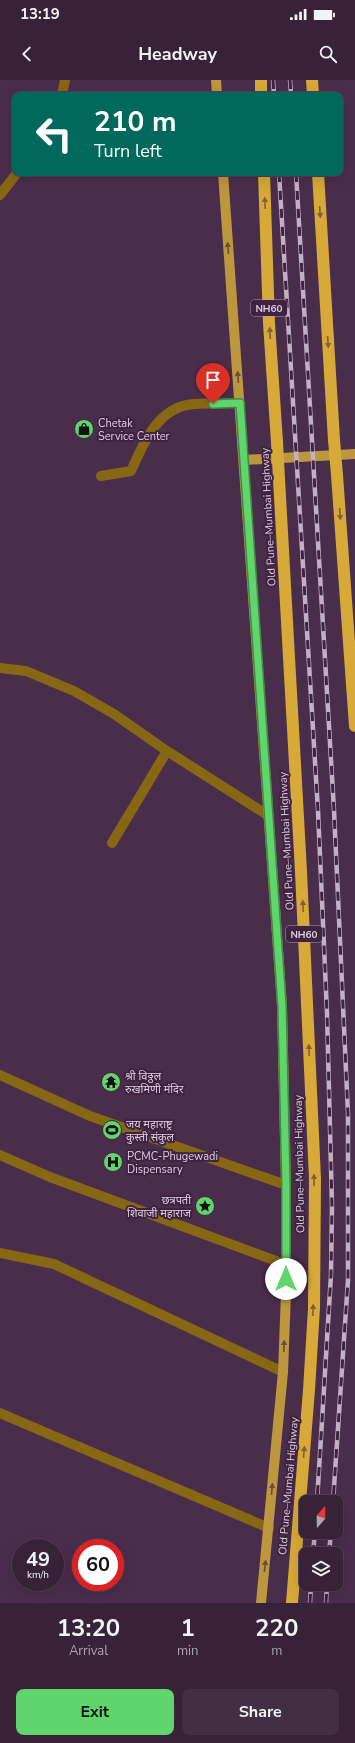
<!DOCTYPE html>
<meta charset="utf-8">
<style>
body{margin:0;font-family:"Nunito Sans","Noto Sans Devanagari",sans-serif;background:#432f43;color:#f1f3f6;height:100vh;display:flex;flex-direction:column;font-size:15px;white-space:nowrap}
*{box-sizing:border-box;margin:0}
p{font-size:13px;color:#aba4ae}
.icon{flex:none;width:22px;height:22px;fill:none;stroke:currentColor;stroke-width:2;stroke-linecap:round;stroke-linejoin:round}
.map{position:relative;height:1523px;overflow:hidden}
.details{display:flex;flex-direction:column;background:#382238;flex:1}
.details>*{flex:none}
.hud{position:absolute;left:12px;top:12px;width:331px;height:84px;border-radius:8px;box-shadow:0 4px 16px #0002,0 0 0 1px #523f53;background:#00695c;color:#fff;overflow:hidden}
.needle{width:26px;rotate:20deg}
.fabs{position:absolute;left:299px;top:1415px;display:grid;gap:8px}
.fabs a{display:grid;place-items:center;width:44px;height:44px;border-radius:8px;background:#382238;box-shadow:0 4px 16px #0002,0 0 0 1px #523f53;font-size:20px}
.speed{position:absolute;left:12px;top:1459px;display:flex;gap:8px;font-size:20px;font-weight:700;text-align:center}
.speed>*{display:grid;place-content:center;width:52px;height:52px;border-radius:50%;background:#382238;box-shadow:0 4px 16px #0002,0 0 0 1px #523f53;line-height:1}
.speed small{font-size:10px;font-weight:400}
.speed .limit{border:6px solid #d22;background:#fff;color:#111}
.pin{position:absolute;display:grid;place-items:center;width:34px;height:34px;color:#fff;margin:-41px -17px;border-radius:50% 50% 50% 0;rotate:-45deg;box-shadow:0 0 4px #0007}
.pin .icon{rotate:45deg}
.me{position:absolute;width:44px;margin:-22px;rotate:0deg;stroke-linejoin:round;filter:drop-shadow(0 0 3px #0008)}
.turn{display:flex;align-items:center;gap:14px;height:84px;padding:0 16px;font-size:18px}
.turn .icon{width:52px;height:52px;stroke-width:2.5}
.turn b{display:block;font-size:28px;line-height:34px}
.eta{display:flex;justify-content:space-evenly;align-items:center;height:68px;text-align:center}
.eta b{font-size:24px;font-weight:700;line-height:28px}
.action{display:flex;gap:8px;margin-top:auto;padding:8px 16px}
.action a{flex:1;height:46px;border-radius:8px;background:#5fd56b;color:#111;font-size:16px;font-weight:700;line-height:46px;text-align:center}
.action a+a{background:#432f43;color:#f1f3f6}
.status{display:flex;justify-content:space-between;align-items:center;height:28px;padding:0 20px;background:#382238;direction:ltr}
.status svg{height:11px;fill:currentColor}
header{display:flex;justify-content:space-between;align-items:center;height:52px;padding:0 16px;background:#382238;font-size:18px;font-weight:700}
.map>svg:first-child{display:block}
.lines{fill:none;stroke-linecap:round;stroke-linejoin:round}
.minor{stroke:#866714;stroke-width:10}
.major{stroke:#bd973e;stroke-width:10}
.highway{stroke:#d6a938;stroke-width:12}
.rail-casing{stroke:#c4b0c5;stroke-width:4.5}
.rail{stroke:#3f2340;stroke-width:3;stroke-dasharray:9;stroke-linecap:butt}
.highway-bridge{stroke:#d6a938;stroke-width:12}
.oneway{fill:#835f3c}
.oneway2{fill:#6b4c3f}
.route-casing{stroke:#3e8a46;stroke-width:10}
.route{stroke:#5fd56b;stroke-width:7}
.labels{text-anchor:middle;stroke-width:4;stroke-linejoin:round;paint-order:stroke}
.shield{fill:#3f2340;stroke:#af9aaf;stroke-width:1}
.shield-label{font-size:10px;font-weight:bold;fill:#dfcddf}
.poi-label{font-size:11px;fill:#dfcddf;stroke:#3f2340;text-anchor:start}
.street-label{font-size:11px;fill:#dfcddf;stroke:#3f2340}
</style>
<div class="status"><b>13:19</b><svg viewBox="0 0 49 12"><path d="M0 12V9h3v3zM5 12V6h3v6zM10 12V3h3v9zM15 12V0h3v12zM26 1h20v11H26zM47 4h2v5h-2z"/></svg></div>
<header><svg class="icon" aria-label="back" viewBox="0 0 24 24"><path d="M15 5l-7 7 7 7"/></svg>Headway<svg class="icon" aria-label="search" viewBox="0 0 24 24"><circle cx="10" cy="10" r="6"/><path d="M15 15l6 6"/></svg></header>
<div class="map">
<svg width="355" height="1523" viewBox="0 0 355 1523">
<rect width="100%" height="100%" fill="#4a2d4b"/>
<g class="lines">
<!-- minor -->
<path class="minor" d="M62 15 65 0
M0 115 17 93
M101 396 131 391C143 365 156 331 187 325 201 322 225 324 240 323
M0 588 26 591 74 611 114 634 167 671 269 736
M112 763 167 671
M0 995 90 1036 286 1105
M0 1075 50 1097 287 1185
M0 1173 54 1184 283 1292
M0 1333 269 1448"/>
<!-- major -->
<path class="major" d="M216 0 217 15
M223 93 282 926 286 1105V1213L283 1292 261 1523
M244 380 355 374"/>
<!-- highway -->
<path class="highway" d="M261 0V15
M312 0 313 15
M264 93 269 243 277 362
M318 93 334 360
M337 395 355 646
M279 399 301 791 315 1099 314 1228 309 1310 292 1523"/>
<!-- rail casing -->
<g class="rail-casing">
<path id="rail" d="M273 0 274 15
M290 0 291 15
M279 93 318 731 327 933 332 1126 331 1195 317 1422
M296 93 334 730 348 1034V1200L333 1422
M313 1474 315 1452
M329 1474 331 1452
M310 1523 311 1504
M326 1523 327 1504"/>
</g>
<!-- rail -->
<use href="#rail" class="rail"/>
<!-- highway-bridge -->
<path class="highway-bridge" d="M334 360 337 395
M277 362 279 399"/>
</g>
<!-- one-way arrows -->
<defs><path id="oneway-solid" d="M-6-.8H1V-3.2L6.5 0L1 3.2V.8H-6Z"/></defs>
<g class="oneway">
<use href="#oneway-solid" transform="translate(265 123) rotate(-92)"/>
<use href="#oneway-solid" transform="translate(320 132) rotate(86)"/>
<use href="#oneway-solid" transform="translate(270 253) rotate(-93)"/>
<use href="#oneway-solid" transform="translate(328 262) rotate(86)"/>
<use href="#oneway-solid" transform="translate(340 434) rotate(86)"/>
<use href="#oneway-solid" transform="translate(303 826) rotate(-92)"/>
<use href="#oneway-solid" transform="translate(309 970) rotate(-92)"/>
<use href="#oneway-solid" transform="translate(314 1100) rotate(-91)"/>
<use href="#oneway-solid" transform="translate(313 1230) rotate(-88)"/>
<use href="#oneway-solid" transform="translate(304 1372) rotate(-85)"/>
</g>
<g class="oneway2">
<use href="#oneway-solid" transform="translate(228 168) rotate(-94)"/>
<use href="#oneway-solid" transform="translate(238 297) rotate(-94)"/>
<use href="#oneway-solid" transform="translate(284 1266) rotate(-88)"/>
<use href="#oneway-solid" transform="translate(272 1409) rotate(-85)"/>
<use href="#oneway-solid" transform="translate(265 1486) rotate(-84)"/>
</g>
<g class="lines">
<!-- route casing -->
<g class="route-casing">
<path id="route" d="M213 324 240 323 282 926 286 1105V1199"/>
</g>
<!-- route -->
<use href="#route" class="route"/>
</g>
<!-- icons -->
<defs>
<g id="shop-disc" transform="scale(1)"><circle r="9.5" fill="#5fd56b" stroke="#3f2340"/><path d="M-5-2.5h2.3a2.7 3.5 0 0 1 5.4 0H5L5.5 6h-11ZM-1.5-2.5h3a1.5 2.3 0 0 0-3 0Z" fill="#111"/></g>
<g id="temple-disc" transform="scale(1)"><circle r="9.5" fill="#5fd56b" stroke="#3f2340"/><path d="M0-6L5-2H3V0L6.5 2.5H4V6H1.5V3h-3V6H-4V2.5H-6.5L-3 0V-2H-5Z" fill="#111"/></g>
<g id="stadium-disc" transform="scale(1)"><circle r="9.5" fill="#5fd56b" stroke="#3f2340"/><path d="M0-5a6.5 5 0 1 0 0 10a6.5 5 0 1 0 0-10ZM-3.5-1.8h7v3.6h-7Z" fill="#111"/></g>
<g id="hospital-disc" transform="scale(1)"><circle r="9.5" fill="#5fd56b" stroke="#3f2340"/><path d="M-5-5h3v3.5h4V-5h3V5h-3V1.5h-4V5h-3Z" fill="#111"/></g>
<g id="sight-disc" transform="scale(1)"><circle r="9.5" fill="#5fd56b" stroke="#3f2340"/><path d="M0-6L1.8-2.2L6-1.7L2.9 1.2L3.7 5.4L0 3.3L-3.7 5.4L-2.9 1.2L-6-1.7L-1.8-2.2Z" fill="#111"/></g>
</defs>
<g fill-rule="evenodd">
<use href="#shop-disc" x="84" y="349"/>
<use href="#temple-disc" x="111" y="1002"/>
<use href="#stadium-disc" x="112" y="1050"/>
<use href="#hospital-disc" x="113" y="1082"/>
<use href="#sight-disc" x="205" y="1126"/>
</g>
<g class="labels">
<!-- shield labels -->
<g class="shield">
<rect x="251" y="220" width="36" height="16" rx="3"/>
<rect x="286" y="846" width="36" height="16" rx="3"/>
</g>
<g class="shield-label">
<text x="269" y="232">NH60</text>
<text x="304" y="858">NH60</text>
</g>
<!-- poi labels -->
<g class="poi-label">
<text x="98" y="347">Chetak<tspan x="98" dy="13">Service Center</tspan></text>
<text x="125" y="1000">श्री विठ्ठल<tspan x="125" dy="13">रुखमिणी मंदिर</tspan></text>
<text x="126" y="1048">जय महाराष्ट्र<tspan x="126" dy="13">कुस्ती संकुल</tspan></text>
<text x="127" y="1080">PCMC-Phugewadi<tspan x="127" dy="13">Dispensary</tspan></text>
<text x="191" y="1124" text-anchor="end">छत्रपती<tspan x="191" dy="13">शिवाजी महाराज</tspan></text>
</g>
<!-- street labels -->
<g class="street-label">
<text transform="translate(268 437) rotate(-93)" y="4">Old Pune–Mumbai Highway</text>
<text transform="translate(286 761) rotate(-93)" y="4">Old Pune–Mumbai Highway</text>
<text transform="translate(299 1084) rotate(-91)" y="4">Old Pune–Mumbai Highway</text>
<text transform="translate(288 1406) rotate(-85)" y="4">Old Pune–Mumbai Highway</text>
</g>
</g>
</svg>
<div class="fabs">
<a><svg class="needle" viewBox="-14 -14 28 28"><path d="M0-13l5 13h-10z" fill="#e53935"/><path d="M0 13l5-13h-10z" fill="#aba4ae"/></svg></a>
<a><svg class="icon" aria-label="layers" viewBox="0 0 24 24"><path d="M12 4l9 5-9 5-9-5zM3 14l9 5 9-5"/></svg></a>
</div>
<div class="speed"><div>49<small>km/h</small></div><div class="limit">60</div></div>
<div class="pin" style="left:213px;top:324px;background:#d93025"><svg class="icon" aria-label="arrive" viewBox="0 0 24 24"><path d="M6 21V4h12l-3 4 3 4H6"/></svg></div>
<svg class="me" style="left:286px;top:1199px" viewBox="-20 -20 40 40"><circle r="19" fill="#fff"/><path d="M0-13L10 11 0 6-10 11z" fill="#5fd56b"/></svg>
<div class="hud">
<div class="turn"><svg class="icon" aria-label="left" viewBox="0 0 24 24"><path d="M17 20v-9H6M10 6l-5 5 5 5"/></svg><div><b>210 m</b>Turn left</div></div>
</div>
</div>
<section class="details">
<div class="eta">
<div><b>13:20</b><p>Arrival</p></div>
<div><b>1</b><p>min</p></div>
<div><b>220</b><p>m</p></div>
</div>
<div class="action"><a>Exit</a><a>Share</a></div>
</section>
